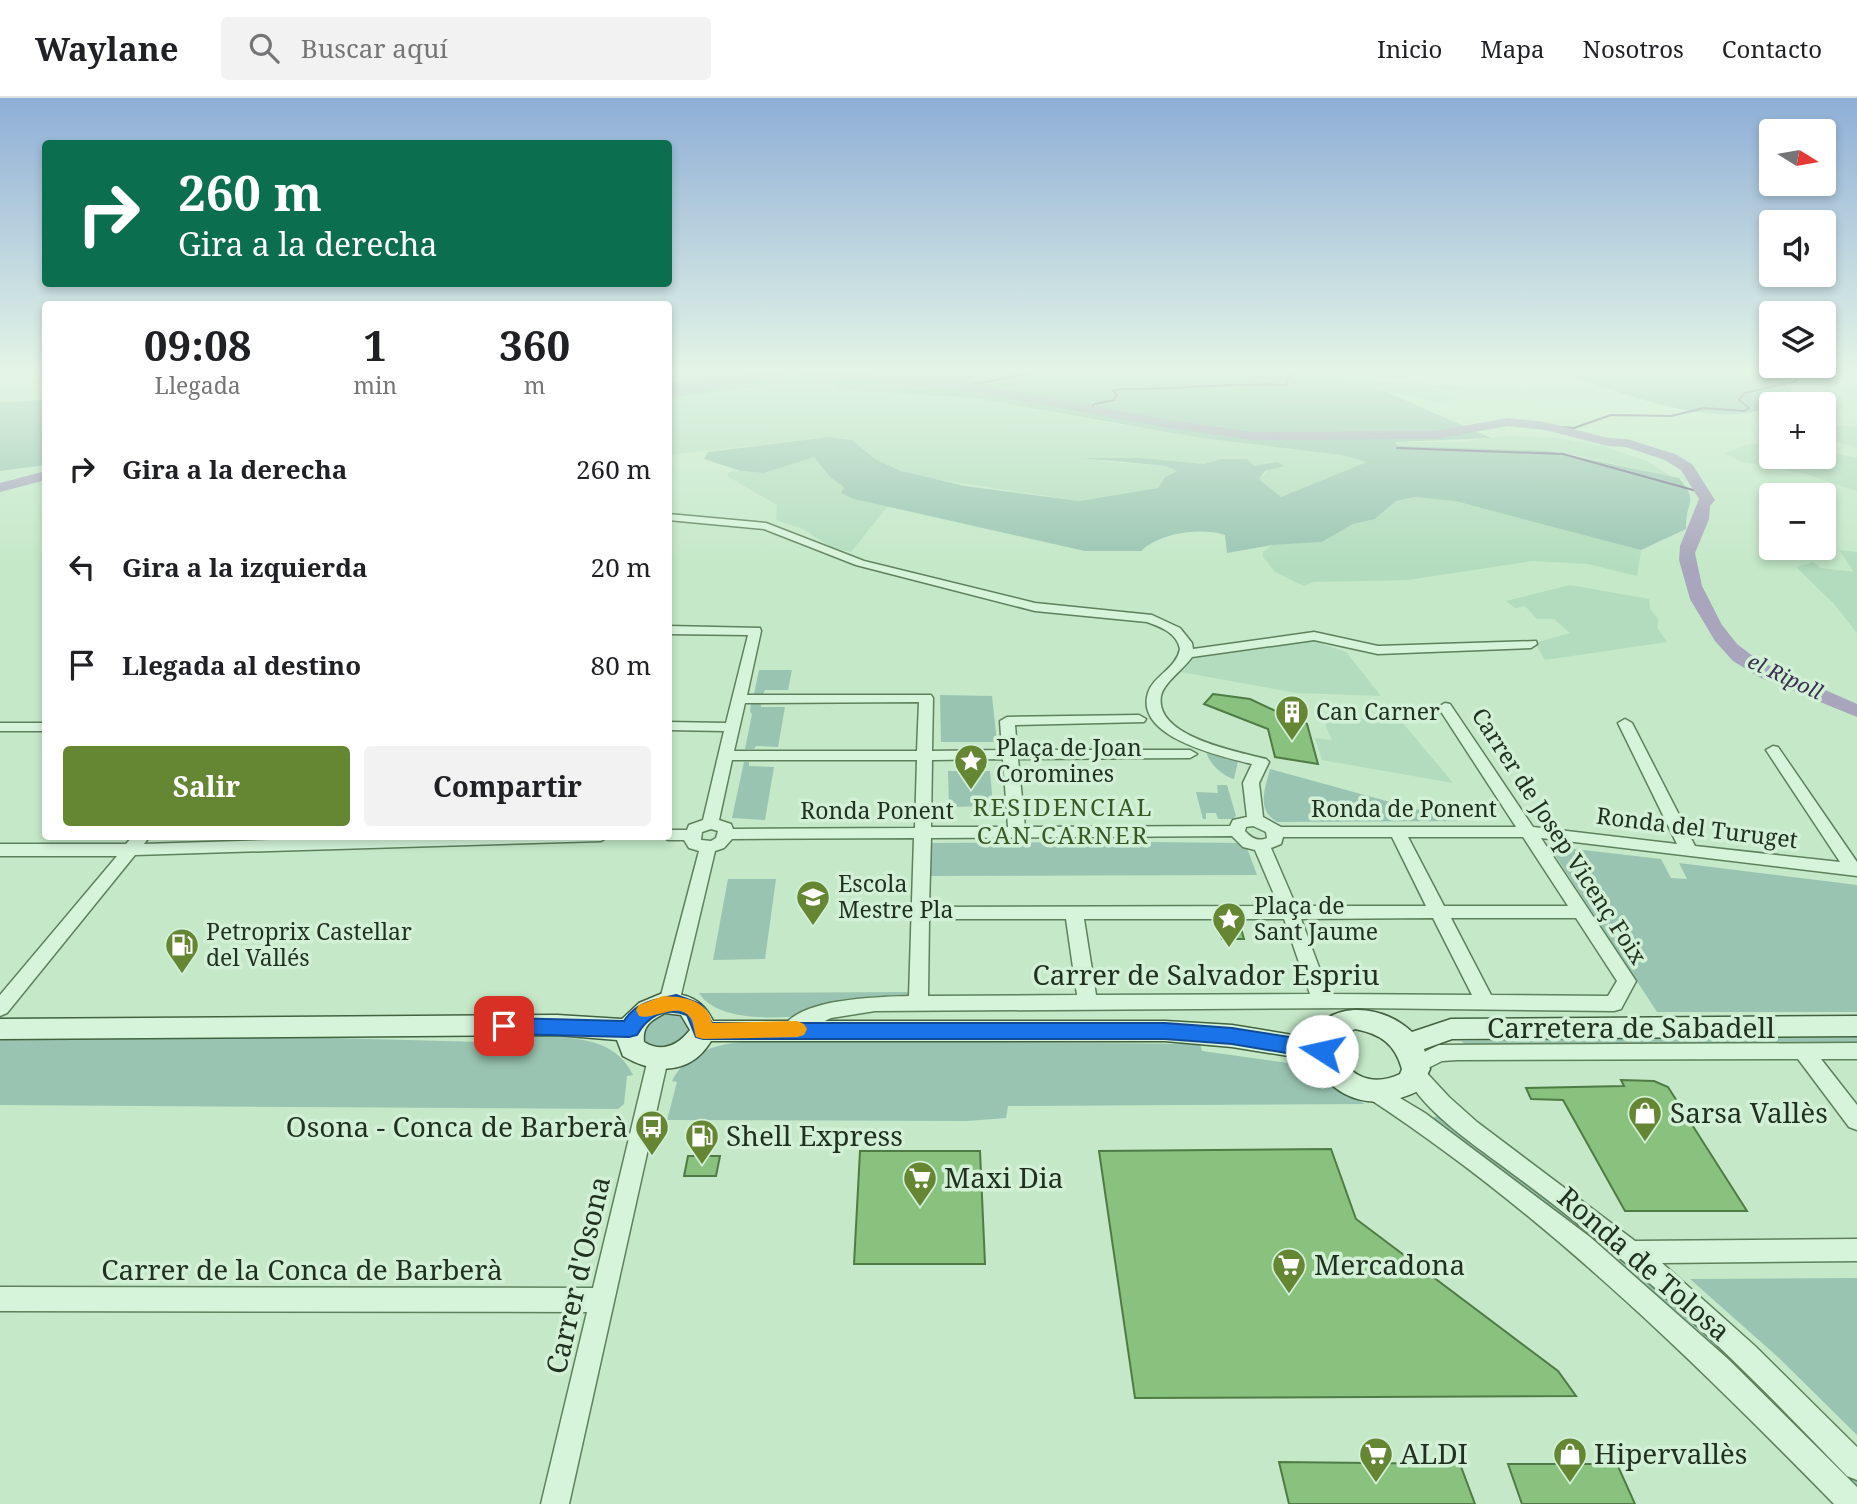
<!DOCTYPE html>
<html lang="es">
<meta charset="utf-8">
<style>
body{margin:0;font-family:"Noto Serif",serif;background:#f2f2f2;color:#202124;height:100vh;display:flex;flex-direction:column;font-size:26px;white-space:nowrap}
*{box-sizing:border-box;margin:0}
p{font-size:23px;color:#757577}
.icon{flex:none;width:38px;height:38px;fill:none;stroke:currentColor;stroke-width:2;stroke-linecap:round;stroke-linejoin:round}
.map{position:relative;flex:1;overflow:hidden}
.sheet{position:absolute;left:42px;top:203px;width:630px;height:539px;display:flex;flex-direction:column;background:#fff;border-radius:7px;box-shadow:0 4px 10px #0003}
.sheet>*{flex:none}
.banner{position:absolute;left:42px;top:42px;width:630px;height:147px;border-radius:7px;box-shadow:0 4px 10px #0003;background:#0b6e4f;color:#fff;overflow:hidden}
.needle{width:46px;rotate:101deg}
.tools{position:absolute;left:1759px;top:21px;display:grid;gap:14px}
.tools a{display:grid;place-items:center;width:77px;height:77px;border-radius:7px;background:#fff;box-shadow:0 4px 10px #0003;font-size:35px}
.pin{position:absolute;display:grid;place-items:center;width:60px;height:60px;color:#fff;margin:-30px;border-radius:14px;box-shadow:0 4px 10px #0006}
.me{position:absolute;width:77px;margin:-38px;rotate:280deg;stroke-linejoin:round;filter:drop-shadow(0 0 5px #0008)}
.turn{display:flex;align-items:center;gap:24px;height:147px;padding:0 21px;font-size:32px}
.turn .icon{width:91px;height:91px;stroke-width:2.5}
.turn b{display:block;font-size:49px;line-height:60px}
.eta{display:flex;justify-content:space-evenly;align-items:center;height:119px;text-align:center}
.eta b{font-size:42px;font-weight:700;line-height:49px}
.button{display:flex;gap:14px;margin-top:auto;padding:14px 21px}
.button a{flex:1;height:80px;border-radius:7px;background:#658734;color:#fff;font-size:28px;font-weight:700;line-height:80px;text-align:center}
.button a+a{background:#f2f2f2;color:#202124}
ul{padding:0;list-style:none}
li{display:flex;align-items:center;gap:21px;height:98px;padding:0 21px}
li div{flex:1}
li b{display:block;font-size:26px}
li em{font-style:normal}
header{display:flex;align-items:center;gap:42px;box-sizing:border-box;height:98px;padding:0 35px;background:#fff;border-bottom:2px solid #e0e0e0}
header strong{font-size:33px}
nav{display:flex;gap:38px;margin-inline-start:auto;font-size:24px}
.search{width:490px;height:63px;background:#f2f2f2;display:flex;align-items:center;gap:18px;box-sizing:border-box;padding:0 24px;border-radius:7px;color:#757577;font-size:26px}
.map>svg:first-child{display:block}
.farmland{fill:#b2dcbd}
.green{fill:#99c4b1}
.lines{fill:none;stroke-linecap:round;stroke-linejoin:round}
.stream{stroke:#726d88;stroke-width:2}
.river{fill:#a8a5bc;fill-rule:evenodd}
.building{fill:#89c17e;stroke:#4f7c45;stroke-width:2}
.street-casing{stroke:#5e805c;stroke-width:3}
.secondary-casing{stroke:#426240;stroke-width:3}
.street{fill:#d6f4da;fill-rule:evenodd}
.secondary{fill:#d6f4da;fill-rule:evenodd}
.route{fill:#1a73e8;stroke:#114b97;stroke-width:2}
.slow{fill:#f59e0b}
.labels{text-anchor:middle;stroke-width:7;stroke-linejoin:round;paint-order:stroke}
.far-water-label{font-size:21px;font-style:italic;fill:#3b3050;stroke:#d2f0d6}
.poi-label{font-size:23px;fill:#20321f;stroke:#d2f0d6;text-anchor:start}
.street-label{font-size:23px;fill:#20321f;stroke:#d2f0d6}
.neighbourhood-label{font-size:24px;letter-spacing:2px;fill:#375923;stroke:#d2f0d6}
.near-street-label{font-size:28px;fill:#20321f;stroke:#d2f0d6}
.near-poi-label{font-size:28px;fill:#20321f;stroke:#d2f0d6;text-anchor:start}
</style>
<header>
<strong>Waylane</strong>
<div class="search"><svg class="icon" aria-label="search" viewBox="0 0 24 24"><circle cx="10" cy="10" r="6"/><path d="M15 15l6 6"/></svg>Buscar aquí</div>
<nav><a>Inicio</a><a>Mapa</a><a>Nosotros</a><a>Contacto</a></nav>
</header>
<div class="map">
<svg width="1857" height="1406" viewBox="0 0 1857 1406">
<rect width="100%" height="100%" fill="#c4e8c8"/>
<!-- farmland -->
<path class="farmland" d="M1347 278 1372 282 1469 289 1457 292 1427 290 1458 297 1455 303 1436 304 1334 281Z
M790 284 833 285 836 291 973 300 1109 325 1342 357 1368 364 1281 399 1259 381 1277 364 1254 368 1247 361H1221L1204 366 1141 360 1096 363 1166 368 1178 372 1165 379 1158 390 1079 403 914 378 875 361 852 342 829 339 669 357V300Z
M1842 327 1857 330V349L1824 341V330Z
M1503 338 1552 339 1603 348 1649 364 1670 378 1575 357 1427 352 1398 348 1393 344H1465Z
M1764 345H1771V359H1824V353L1857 360V393L1806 376 1739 363 1725 355 1749 346Z
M814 359 830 379 844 389 841 395 888 408 851 454 832 450 803 431 776 422 777 407 727 378 729 374 741 373 764 375Z
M1415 399 1455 403 1637 449 1641 452 1637 478 1588 466 1532 463 1408 482 1314 484 1304 488 1275 474 1263 459V454L1272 447 1322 444 1353 426 1375 421 1396 403Z
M1839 452 1857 454V535L1834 506 1796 469 1813 464 1821 470 1854 474Z
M1570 487 1649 501 1650 511 1659 522 1657 529 1667 544 1545 562 1535 545 1570 535 1554 521H1537L1525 508 1515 510 1506 503Z
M1310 542 1346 554 1381 598 1296 595 1181 574 1190 561 1229 552Z
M1321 617 1402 624 1453 685 1322 662 1315 640 1332 642Z"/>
<!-- green -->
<path class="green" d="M738 274H1446L1402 280 1347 278 1334 281 1382 292 1491 340 1394 344 1398 348 1549 353 1679 380C1700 405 1685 402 1686 431L1641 452 1455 403 1415 399 1396 403 1375 421 1353 426 1322 444 1272 447 1227 455 1225 437C1200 429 1160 435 1141 453H1085L854 401 841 395 844 389 830 379 814 359 764 375 741 373 704 361 708 354 829 339 852 342 875 361 901 373 965 388 1079 403 1158 390 1165 379 1177 373 1166 368 1082 360H1141L1204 366 1221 361H1247L1254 368 1277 364 1284 368 1265 373 1259 381 1281 399 1367 364 1342 357 1202 340 973 300 836 291 833 285 790 284 669 300V284Z
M1560 274H1776L1784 281 1791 294C1744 346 1616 293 1560 274Z
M45 302V367L0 373V304Z
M759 572H792L788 592H765L763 596H754Z
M940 597 992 598 997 644H941Z
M751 605H761V609H785L778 649 756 648 754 651H745L752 616 750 614Z
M1206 653 1238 663 1234 681C1222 678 1208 664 1206 653Z
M744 664H749V668L774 669 765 722 732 720Z
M1270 671 1459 723 1277 724C1256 711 1265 691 1270 671Z
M948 673H990L993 708 949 709Z
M1217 687H1227L1236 718 1233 721H1218L1216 715H1206V721H1203L1196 694 1218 695Z
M1149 744 1238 745 1247 750 1257 777 927 778 930 745Z
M1549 748 1661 761 1671 780 1687 781 1679 765 1857 787V914H1657Z
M728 781H776L765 861 713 862Z
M915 894V901C865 908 729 942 699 895Z
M672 910 693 926 688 939 667 952 644 948 638 930Z
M537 938C574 940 615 939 633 977L627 978 624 1006 618 1011 0 1007V940H332L518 945Z
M1656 938 1663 941 1857 939V945L1465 946 1461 943Z
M800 942 1200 946 1202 953 1302 967 1365 1006 1008 1008 1006 1020 967 1023 667 1022 677 984 672 983C695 937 757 943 800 942Z
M1438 1017 1591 1131 1582 1138 1432 1021Z
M1601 1139 1706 1231 1857 1380V1398L1592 1146Z
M1857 1180V1337L1779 1260 1690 1181Z"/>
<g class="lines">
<!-- stream -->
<path class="stream" d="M756 274 758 277
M964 288 1037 274
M1087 312 1095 306 1114 302 1117 297 1113 293 1121 291C1176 292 1231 284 1286 287L1290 274
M1545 328 1574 330 1611 317 1671 318 1704 310 1744 313 1749 310 1739 302 1745 295 1797 283 1793 274
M1397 350 1563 356 1704 395"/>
<!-- river -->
<path class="river" d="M756 274H839L964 284 1169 322 1253 334 1435 333 1508 320 1545 324 1608 340 1627 341 1675 356 1692 366 1715 402 1710 408 1709 421 1695 455 1702 488 1722 527 1737 546 1759 563 1857 606V619L1759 579 1733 563 1715 543 1690 501 1679 462 1680 448 1699 401 1681 372 1665 362 1626 349 1608 348 1545 332 1508 328 1435 341 1253 342 1169 330 964 292 788 275 668 298V290Z
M46 373V382L0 394V385Z"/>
</g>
<!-- building -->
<path class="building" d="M1213 596 1250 601 1282 616 1286 614 1307 626 1318 666 1275 659 1268 631 1204 606Z
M1217 824H1239L1244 841H1222Z
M1621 982 1654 983 1668 989 1747 1113H1625L1563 1002 1531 1001 1526 990 1624 988Z
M1331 1051 1356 1121 1558 1273 1576 1298 1135 1300 1099 1053Z
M860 1053H980L985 1166H854Z
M688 1058H720L716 1078H684Z
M1279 1364 1460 1366 1475 1406H1289Z
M1508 1366H1617L1635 1406H1522Z"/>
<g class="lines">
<!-- street casing -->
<g class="street-casing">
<path id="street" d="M668 416 766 425 864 463 1035 505 1152 517 1180 530 1192 545 1193 551 1314 534 1378 548 1536 543 1537 546 1531 550 1378 556 1314 542 1192 559C1184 571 1164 584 1161 598 1154 639 1239 654 1266 661L1269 664 1259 685 1263 719 1281 729H1516L1438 609 1445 605 1450 606 1533 729 1677 746 1618 625 1625 621 1632 625 1695 748 1840 764 1766 652 1773 648 1778 649 1857 764V778L1541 740 1636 883 1621 911 1614 913 1359 910 875 913 831 920 792 939 785 937 782 931C798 900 878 899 909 898L914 740 732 741 724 750 715 753 679 905 676 910 669 912 662 910 659 905 699 753 689 750 684 742H668L661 738H668V732H687L689 727 703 722 724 633 668 632V624L726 625 748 537 668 536V528L760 530 761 533 747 597H931L933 600 932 653 1002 652 1000 623 1007 619 1139 617 1146 621 1144 624 1015 627 1017 652H1190L1197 656 1190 660 1018 661 1025 729 1230 728 1233 722 1247 719 1243 685 1252 666C1224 659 1134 640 1148 595 1154 577 1176 571 1180 551 1177 535 1161 529 1147 524L1035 513 856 467 764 431 668 422ZM919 604 917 653H734L745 605ZM1003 661 1008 729H931L932 662ZM732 662H917L915 730 733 731 731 726 719 722ZM1253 728 1266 734 1267 740C1258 744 1251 740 1245 733L1246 729ZM711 731 718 733 716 740 711 743 701 742 702 734ZM1232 738 1243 749 1255 752 1279 808 929 809 931 740ZM1283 739H1392L1426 808H1296L1271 750 1281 746ZM1408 739H1523L1568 808H1444ZM1433 820 1472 897 1329 896 1301 821ZM1451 820H1576L1617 883 1608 898 1491 897ZM929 821H1066L1077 897 928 898ZM1084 821H1284L1310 896 1096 897Z
M0 625H46V633H0Z
M133 738H150L144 746 402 738H609L601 743 135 757 7 915 0 918V897L117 758H0V746H126Z
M1857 945V961H1821L1857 1007V1032L1849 1029 1798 961 1457 962 1442 963 1424 972 1449 999 1477 1024 1635 1143 1857 1141V1163L1662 1165 1755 1248 1857 1349V1382L1847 1378C1775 1303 1702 1228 1621 1161 1586 1132 1550 1103 1513 1076 1478 1049 1425 1016 1405 976L1409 961 1439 947Z
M658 953 665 955 668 961 569 1406H541L587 1214 0 1213V1189L593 1190 648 961 651 955Z
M1375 985 1425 1015 1590 1139 1728 1261 1857 1389V1406H1834C1690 1259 1541 1113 1368 1000L1365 994 1368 988Z"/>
</g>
<!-- secondary casing -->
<g class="secondary-casing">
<path id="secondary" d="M663 895C686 895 703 901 713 923H1165L1232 927 1311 940C1312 931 1316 928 1323 923 1349 903 1389 912 1412 934L1451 921 1857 918V938L1452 941 1424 951 1430 971 1420 992C1378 1014 1335 1005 1313 962L1232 949 1165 943H711C690 978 653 976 623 958L617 942 557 937 0 941V921L557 917 622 921 639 905ZM665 915 681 917 690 932C677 948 662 955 644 944 642 927 652 922 665 915ZM1355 931C1381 936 1395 946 1402 971L1400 976C1369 991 1340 975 1337 941Z"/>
</g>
<!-- street -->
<use href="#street" class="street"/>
<!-- secondary -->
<use href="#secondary" class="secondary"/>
</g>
<!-- sky -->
<linearGradient id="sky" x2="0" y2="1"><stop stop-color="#8eaed6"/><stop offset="0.58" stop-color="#e4f5e6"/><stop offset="1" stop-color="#e4f5e6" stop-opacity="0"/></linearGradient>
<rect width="1857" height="471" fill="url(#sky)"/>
<!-- route -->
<path class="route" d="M676 897 701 906 712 925H1165L1232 930 1322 944 1329 947 1332 953 1329 958 1322 961 1232 946 1165 941H703L696 939 687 917C665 908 648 918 637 937L629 939 504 936 497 933 494 928 497 922 504 920 624 923C636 904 654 902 676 897Z"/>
<!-- slow -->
<path class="slow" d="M663 898C683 899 707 901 712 925L797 923 804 926 807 931 804 937 797 939 703 941 696 939C694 933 694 927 692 922 680 901 654 923 639 918L636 912 639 907Z"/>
<!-- icons -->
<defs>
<g id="building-pin" transform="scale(1.75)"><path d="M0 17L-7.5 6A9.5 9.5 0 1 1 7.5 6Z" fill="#658734" stroke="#d2f0d6"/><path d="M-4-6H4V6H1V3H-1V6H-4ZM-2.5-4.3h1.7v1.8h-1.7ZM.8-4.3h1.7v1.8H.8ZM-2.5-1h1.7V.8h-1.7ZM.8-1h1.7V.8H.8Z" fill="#fff"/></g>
<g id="sight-pin" transform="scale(1.75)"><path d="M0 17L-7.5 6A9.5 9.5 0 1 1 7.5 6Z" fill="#658734" stroke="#d2f0d6"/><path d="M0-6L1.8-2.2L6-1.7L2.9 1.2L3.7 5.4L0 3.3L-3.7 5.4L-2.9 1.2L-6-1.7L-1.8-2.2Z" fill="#fff"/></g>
<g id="school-pin" transform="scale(1.75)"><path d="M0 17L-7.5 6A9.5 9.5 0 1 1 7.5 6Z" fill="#658734" stroke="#d2f0d6"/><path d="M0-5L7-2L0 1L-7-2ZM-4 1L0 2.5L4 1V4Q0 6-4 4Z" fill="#fff"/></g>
<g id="fuel-pin" transform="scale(1.75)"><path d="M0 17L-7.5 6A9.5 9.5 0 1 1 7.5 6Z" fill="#658734" stroke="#d2f0d6"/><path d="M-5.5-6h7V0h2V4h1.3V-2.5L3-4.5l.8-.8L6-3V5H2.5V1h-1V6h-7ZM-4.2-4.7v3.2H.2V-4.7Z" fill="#fff"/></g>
<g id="shop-pin" transform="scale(1.75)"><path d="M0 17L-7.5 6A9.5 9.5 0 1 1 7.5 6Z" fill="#658734" stroke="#d2f0d6"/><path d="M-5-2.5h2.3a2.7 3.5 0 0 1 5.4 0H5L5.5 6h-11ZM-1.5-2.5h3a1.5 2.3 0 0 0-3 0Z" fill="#fff"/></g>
<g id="bus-pin" transform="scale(1.75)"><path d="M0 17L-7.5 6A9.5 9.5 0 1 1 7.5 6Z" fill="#658734" stroke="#d2f0d6"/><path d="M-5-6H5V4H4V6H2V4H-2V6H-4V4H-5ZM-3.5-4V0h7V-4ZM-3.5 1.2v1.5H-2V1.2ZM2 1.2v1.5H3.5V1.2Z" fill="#fff"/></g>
<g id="supermarket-pin" transform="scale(1.75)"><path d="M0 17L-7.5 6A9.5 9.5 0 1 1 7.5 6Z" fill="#658734" stroke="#d2f0d6"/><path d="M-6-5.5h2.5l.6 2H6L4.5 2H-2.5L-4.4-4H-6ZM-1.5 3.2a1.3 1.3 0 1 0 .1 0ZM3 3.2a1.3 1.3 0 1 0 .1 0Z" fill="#fff"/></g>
</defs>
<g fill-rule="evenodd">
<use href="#building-pin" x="1292" y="614"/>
<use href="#sight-pin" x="971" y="663"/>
<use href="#school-pin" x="813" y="799"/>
<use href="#sight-pin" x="1229" y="821"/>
<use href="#fuel-pin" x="182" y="847"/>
<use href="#shop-pin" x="1645" y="1015"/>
<use href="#bus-pin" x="652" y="1029"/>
<use href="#fuel-pin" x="702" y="1038"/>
<use href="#supermarket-pin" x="920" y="1080"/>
<use href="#supermarket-pin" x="1289" y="1167"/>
<use href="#supermarket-pin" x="1376" y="1356"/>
<use href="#shop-pin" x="1570" y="1356"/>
</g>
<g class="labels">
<!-- far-water labels -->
<g class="far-water-label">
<text transform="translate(1785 579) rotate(25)" y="7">el Ripoll</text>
</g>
<!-- poi labels -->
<g class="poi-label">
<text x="1316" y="622">Can Carner</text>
<text x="996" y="658">Plaça de Joan<tspan x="996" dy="26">Coromines</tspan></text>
<text x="838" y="794">Escola<tspan x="838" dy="26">Mestre Pla</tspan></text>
<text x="1254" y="816">Plaça de<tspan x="1254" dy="26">Sant Jaume</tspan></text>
<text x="206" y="842">Petroprix Castellar<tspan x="206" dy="26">del Vallés</tspan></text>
</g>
<!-- street labels -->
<g class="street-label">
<text x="1404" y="719">Ronda de Ponent</text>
<text x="877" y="721">Ronda Ponent</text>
<text transform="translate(1697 730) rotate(7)" y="8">Ronda del Turuget</text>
<text transform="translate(1559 738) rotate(57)" y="8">Carrer de Josep Vicenç Foix</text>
</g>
<!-- neighbourhood labels -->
<g class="neighbourhood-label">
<text x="1063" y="718">RESIDENCIAL<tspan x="1063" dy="28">CAN CARNER</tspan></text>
</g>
<!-- near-street labels -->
<g class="near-street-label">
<text x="1206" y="887">Carrer de Salvador Espriu</text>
<text x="1631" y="940">Carretera de Sabadell</text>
<text transform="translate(1644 1166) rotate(41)" y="10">Ronda de Tolosa</text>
<text x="302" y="1182">Carrer de la Conca de Barberà</text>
<text transform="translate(578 1177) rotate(-77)" y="10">Carrer d'Osona</text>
</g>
<!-- near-poi labels -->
<g class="near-poi-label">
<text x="1670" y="1025">Sarsa Vallès</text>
<text x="628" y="1039" text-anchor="end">Osona - Conca de Barberà</text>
<text x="726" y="1048">Shell Express</text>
<text x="944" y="1090">Maxi Dia</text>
<text x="1314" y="1177">Mercadona</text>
<text x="1400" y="1366">ALDI</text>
<text x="1594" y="1366">Hipervallès</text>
</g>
</g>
</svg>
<div class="tools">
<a><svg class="needle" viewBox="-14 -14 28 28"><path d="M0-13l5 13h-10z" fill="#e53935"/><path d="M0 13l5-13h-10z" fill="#757577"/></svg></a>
<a><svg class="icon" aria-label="sound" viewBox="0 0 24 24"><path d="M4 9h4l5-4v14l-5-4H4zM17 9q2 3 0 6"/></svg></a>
<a><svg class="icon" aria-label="layers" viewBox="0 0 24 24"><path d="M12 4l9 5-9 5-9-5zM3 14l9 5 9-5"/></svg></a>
<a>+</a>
<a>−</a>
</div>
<div class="pin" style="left:504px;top:928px;background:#d93025"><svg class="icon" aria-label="arrive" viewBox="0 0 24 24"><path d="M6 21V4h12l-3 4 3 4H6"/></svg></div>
<svg class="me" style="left:1322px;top:953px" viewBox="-20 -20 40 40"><circle r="19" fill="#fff"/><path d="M0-13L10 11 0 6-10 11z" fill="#1a73e8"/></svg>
<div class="banner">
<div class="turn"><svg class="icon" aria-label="right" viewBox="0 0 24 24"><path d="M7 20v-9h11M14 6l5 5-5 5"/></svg><div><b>260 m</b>Gira a la derecha</div></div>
</div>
<section class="sheet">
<div class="eta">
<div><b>09:08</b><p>Llegada</p></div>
<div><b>1</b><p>min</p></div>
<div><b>360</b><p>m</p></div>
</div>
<ul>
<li><svg class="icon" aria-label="right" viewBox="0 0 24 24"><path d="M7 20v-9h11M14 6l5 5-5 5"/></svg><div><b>Gira a la derecha</b></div><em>260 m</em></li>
<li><svg class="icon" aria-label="left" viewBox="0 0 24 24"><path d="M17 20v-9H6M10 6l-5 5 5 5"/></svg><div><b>Gira a la izquierda</b></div><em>20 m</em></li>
<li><svg class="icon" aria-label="arrive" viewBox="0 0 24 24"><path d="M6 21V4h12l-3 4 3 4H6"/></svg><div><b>Llegada al destino</b></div><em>80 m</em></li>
</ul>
<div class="button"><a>Salir</a><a>Compartir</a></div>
</section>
</div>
